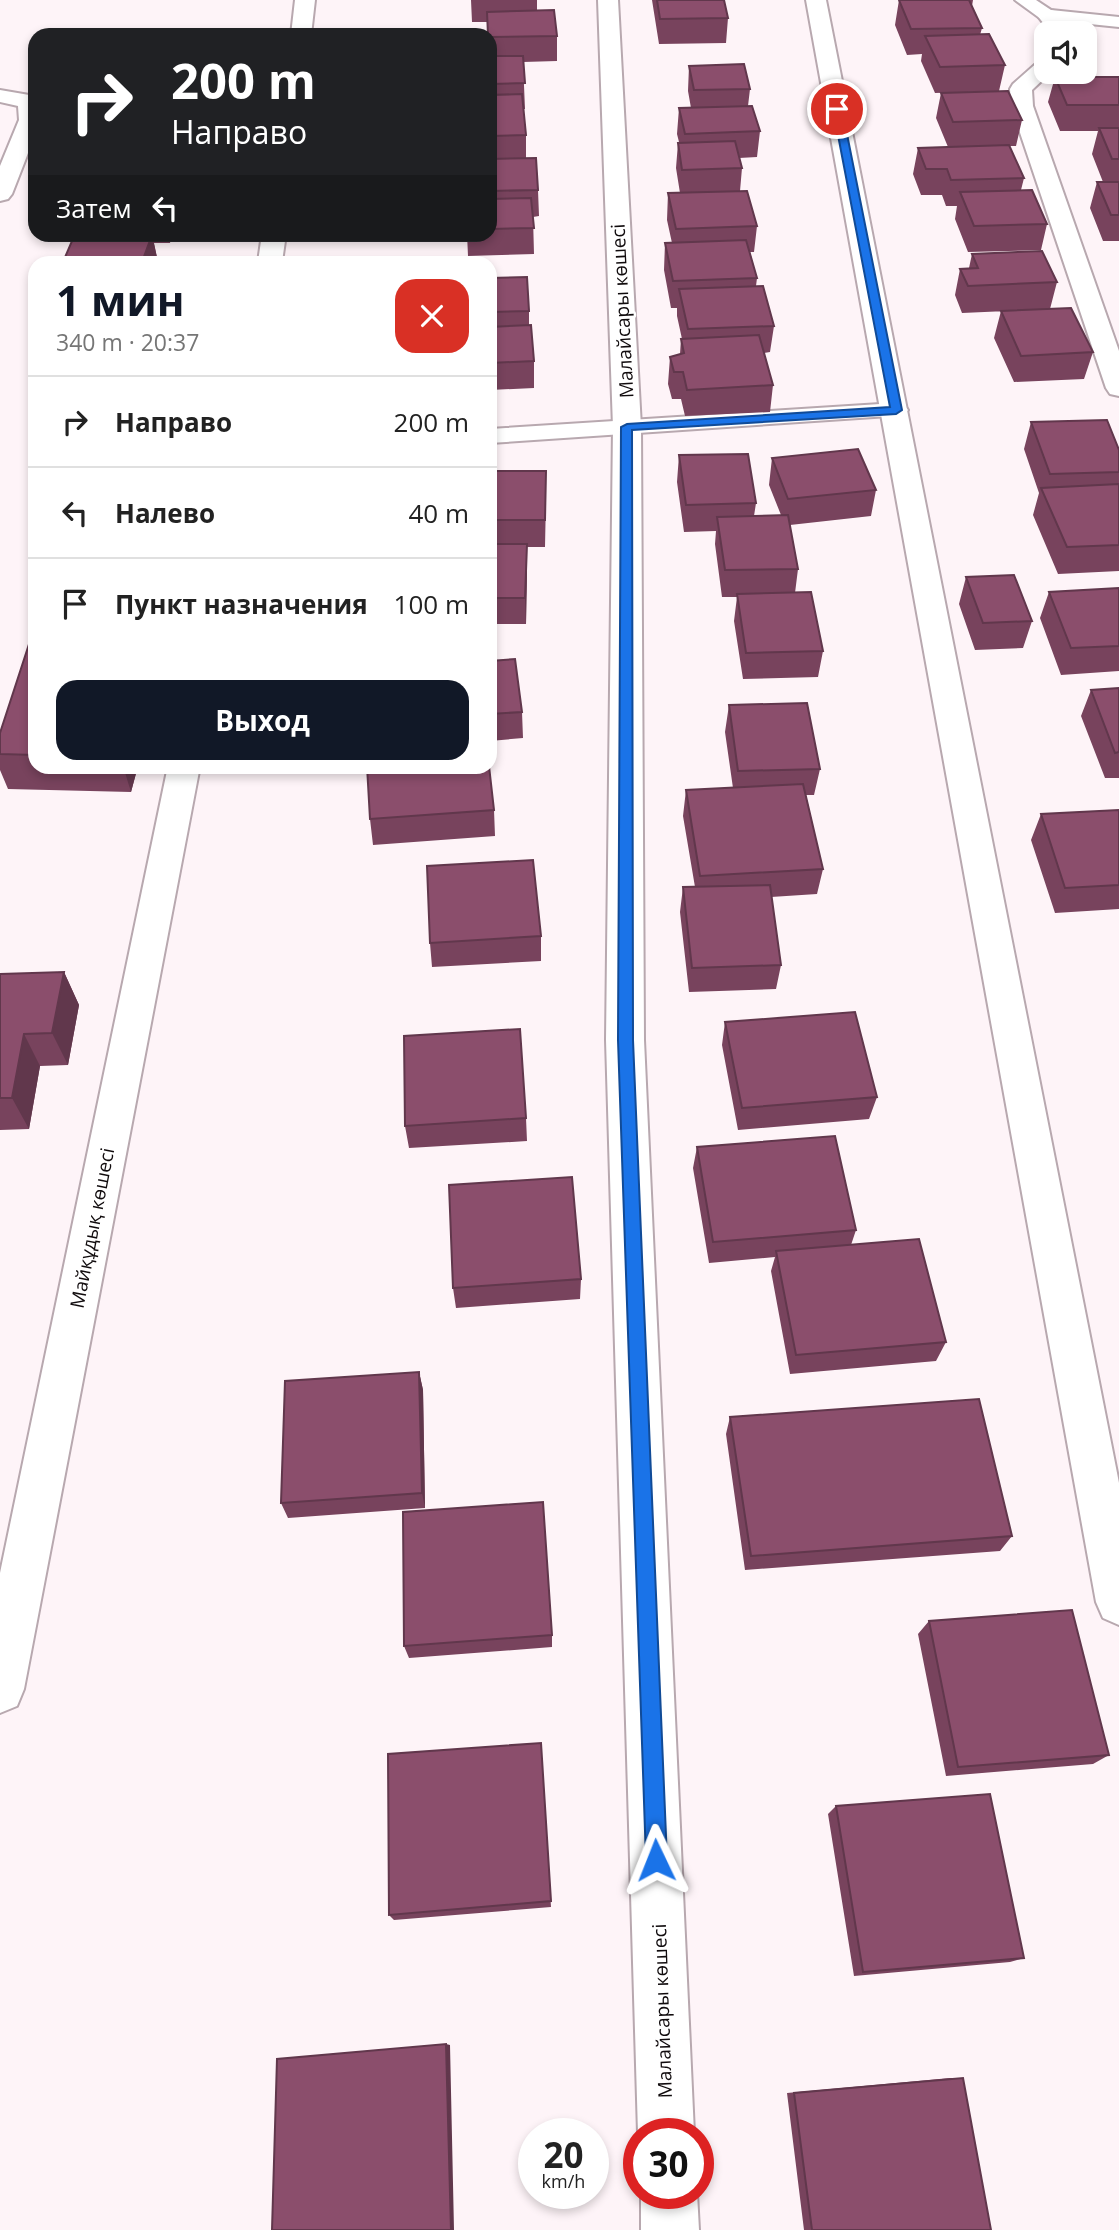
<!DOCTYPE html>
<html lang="ru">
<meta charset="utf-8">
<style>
body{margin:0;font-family:"Open Sans",sans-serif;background:#f6f6f6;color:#222;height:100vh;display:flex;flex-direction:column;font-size:26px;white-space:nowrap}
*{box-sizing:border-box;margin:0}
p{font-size:23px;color:#767676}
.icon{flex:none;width:38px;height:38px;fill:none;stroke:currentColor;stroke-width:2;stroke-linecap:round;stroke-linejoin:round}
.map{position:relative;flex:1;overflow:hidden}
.sheet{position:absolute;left:28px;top:256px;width:469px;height:518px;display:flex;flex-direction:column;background:#fff;border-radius:21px;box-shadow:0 4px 10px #0003}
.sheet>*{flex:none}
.hud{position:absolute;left:28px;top:28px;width:469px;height:214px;border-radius:21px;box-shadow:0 4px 10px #0003;background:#202124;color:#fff;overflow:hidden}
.fabs{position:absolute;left:1034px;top:21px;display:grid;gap:14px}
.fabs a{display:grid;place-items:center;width:63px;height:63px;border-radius:14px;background:#fff;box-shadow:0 4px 10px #0003;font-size:35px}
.speed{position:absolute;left:518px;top:2118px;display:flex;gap:14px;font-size:35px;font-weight:700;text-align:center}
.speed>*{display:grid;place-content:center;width:91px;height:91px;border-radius:50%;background:#fff;box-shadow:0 4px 10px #0003;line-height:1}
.speed small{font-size:18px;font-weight:400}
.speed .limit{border:10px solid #d22;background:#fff;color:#111}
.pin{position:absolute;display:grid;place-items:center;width:60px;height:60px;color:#fff;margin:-30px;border:4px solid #fff;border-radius:50%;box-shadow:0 2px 7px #0007}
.me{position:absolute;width:77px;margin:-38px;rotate:358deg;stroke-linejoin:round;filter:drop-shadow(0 0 5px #0008)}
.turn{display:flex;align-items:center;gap:24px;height:147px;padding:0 28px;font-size:32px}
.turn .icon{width:91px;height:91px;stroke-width:2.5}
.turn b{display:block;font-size:49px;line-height:60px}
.then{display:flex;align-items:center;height:66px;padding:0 28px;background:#0003;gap:14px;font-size:26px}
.round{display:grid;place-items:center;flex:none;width:74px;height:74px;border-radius:21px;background:#f6f6f6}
.summary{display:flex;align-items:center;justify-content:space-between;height:119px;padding:0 28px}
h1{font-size:42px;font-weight:700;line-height:52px;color:#111827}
.button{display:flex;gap:14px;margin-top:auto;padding:14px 28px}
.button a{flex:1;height:80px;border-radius:21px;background:#111827;color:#fff;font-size:28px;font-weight:700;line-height:80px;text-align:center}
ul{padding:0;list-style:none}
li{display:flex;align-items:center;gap:21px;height:91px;padding:0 28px;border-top:2px solid #e0e0e0}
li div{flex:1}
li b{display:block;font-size:26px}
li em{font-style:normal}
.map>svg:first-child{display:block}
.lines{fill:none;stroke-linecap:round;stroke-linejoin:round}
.service-casing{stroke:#b8a8af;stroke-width:4}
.minor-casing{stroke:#b8a8af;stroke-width:4}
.service{fill:#fff;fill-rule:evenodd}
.minor{fill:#fff;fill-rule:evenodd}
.wall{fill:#78435d}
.shaded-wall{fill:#61374c}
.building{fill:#8b4e6c;stroke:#61374c;stroke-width:2}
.route{fill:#1a73e8;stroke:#114b97;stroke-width:2}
.labels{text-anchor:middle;stroke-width:5;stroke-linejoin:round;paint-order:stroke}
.street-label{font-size:19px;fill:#100b0d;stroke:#fff}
</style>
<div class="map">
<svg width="1119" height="2230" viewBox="0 0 1119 2230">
<rect width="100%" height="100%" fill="#fef4f8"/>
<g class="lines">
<!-- service casing -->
<g class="service-casing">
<path id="service" d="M1015 0H1036L1051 10 1119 17V27L1041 19Z
M896 403 904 405 908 410 904 415 490 443V429Z"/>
</g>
<!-- minor casing -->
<g class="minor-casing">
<path id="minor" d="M295 0H315L311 35H291Z
M598 0H618L641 427 644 1040 694 2133H638L606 1040 613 427Z
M806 0H826L1119 1483V1625L1103 1618 1096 1602Z
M1047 9 1054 11 1072 33H1051L1037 15Z
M1046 59V72H1051L1032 90 1033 106 1119 351V396L1110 394 1106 388 1011 106 1010 89 1013 84 1039 61Z
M0 90 35 96V135L12 194 8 199 0 201V166L19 120 18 106 0 102Z
M262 234H286L282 262H258Z
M168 766H200L24 1689 17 1706 0 1713V1573Z
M641 2193H697L699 2230H641Z"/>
</g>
<!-- service -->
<use href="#service" class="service"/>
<!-- minor -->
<use href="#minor" class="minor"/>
</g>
<!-- wall -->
<path class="wall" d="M471 0H537V11L557 36V61L523 62 525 109H523L526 135V158L538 190 539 216 533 217 534 254 468 256 467 234H490V35L487 22H472Z
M652 0H724L728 18 726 43 659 44Z
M899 0H973L972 6 982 28 980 35 1005 65 999 91 935 93 921 61 922 54 907 55 895 25Z
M689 66 750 89 748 106 760 131 757 157 739 158 742 168 740 191 757 226 754 252H750L757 278 756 286 774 326 770 352 764 353 773 385 770 412 685 416 681 399H672L668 384 670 357 680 354 681 339H682L677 316V308H671L664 270 665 243H672L667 220 668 193H680L676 168 678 143 679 142 677 134 679 108H691L688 91Z
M1055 77H1119V241H1103L1090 208 1097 182H1103L1092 154 1098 131H1060L1048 102Z
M941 93 1022 120 1016 146H1009L1024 178 1021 190 1047 224 1041 250 968 252 955 219 957 206H946L942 195H921L913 174 918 148 948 147 936 118Z
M75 234H172L170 243H154L158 262H63Z
M972 254 1057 282 1050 309 962 313 955 295 960 269 969 268Z
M490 278 529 311V326L534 361V388L490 390Z
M1001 311 1093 352 1084 379 1014 382 994 338Z
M1031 422 1119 450V571L1058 574 1033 515 1039 493 1024 449Z
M679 455 756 503 754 516 781 515 769 485 772 458 876 490 871 516 790 525 798 569 795 593 823 651 818 677 743 679 734 621 737 597H722L715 544 716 531 684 532 677 482Z
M490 471 546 498 545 547H527L526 624H490Z
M966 577 1032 621 1023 648 975 650 959 604Z
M1119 588V671L1061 675 1040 618 1049 592Z
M35 638V766H138L131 792 8 789 0 770V733Z
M490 661 522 712 523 738 490 741Z
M1119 688V778H1105L1081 716 1091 690Z
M729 705 820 769 814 795H806L823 869 817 894 771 897 781 965 776 989 689 992 680 912 683 887H695L683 816 686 790 733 788 725 732Z
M494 810 495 836 373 845 370 819Z
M1119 810V909L1055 913 1031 840 1041 814Z
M541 936V961L432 967 430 943Z
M64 972 79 1005 68 1065 40 1066 29 1129 0 1130V974Z
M725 1022 877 1097 869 1119 738 1130 722 1045Z
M526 1118 527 1141 409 1148 405 1126Z
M697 1147 856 1230 851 1245 946 1342 936 1361 790 1374 771 1271 775 1257 709 1263 693 1168Z
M581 1279 580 1299 456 1308 453 1288Z
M419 1372 423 1390 425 1508 288 1518 281 1503Z
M730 1417 1012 1536 1000 1551 745 1570 726 1434Z
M929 1621 1109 1755 1093 1764 946 1776 918 1634Z
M552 1635V1647L409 1658 404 1646Z
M541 1743 551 1907 394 1920 389 1915Z
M836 1806 1024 1958 1010 1962 854 1976 828 1814Z
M950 2078H963L991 2230H804L787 2093Z"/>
<!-- shaded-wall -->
<path class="shaded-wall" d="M152 235 158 262H142Z
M527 544V571L526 624 525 598Z
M123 766H138L131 792Z
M64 972 79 1005 68 1065 52 1033Z
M24 1034 40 1066 29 1129 12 1098Z
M419 1372 423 1390 425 1508 422 1493Z
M446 2044 450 2045 454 2230H451Z"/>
<!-- building -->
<path class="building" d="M657 0H724L728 18 660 19Z
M899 0H969L982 28 911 29Z
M554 10 557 36 490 37V35H488L487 12Z
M989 34 1005 65 940 67 925 36Z
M490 56H523L525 83 490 84Z
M744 64 750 89 694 90 689 66Z
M1055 77H1119V105H1067Z
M1008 91 1022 120 953 122 941 93Z
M522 94 526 135 490 136V95Z
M752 106 760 131 685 134 679 108Z
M1099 128H1119V159H1112Z
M735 141 742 168 682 170 678 143Z
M1009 145 1024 178 951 180 947 169H926L918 148Z
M536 158 538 190 490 191V159Z
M1097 182H1119V215H1111Z
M1032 190 1047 224 974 226 960 192Z
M747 191 757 226 676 229 668 193Z
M531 198 534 228 490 229V199Z
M75 234H112L152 235 142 262H63Z
M746 240 757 278 673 281 665 243Z
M1042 251 1057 282 968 286 960 269 978 268 972 254Z
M527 277 529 311 490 312V278Z
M763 286 774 326 688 329 679 289Z
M1071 308 1093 352 1021 356 1001 311Z
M531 325 534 361 490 363V327Z
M759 335 773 385 687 390 683 372H674L670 357 684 353 681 339Z
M1107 420 1119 450V472L1050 474 1031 422Z
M858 449 876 490 788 499 772 458Z
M748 454 756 503 686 505 679 455Z
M490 471H546L545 520H490Z
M1119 484V545L1067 547 1041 488Z
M788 515 798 569 725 570 717 517Z
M490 544H527L525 598H490Z
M1014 575 1032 621 983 623 966 577Z
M1119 588V646L1071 648 1049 592Z
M811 592 823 651 746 653 737 594Z
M31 638H35V755L0 754V733Z
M515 659 522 712 490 714V661Z
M1119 688V752L1115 753 1091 690Z
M807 703 820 769 738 771 729 705Z
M367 766H489L494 810 370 819Z
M803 784 823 869 700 876 686 790Z
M1119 810V885L1065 888 1041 814Z
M533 860 541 936 430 943 427 866Z
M770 885 781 965 692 968 683 887Z
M64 972 52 1033 24 1034 12 1098H0V974Z
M855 1012 877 1097 742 1108 725 1022Z
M520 1029 526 1118 405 1126 404 1036Z
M835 1136 856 1230 713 1242 697 1147Z
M572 1177 581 1279 453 1288 449 1185Z
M919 1239 946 1342 796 1355 776 1251Z
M419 1372 422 1493 281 1503 285 1381Z
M979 1399 1012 1536 751 1556 730 1417Z
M543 1502 552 1635 404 1646 403 1512Z
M1072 1610 1109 1755 958 1767 929 1621Z
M541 1743 551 1901 389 1915 388 1754Z
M990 1794 1024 1958 863 1972 836 1806Z
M446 2044 451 2230H272L277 2059Z
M963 2078 991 2230H812L794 2093Z"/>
<!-- route -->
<path class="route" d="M837 107 842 109 902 410 896 414 632 430 633 1040 667 1860 664 1867 656 1870 649 1867 646 1860 618 1040 621 427 627 424 890 407 833 109Z"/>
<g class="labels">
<!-- street labels -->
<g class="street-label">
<text transform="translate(622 311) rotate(-93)" y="7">Малайсары көшесі</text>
<text transform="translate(92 1228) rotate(-79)" y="7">Майқұдық көшесі</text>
<text transform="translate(662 2011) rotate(-92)" y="7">Малайсары көшесі</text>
</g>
</g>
</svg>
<div class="fabs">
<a><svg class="icon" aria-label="sound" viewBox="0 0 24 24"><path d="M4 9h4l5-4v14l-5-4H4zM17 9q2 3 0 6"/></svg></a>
</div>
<div class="speed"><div>20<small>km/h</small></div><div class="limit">30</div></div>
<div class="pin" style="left:837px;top:109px;background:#d93025"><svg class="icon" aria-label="arrive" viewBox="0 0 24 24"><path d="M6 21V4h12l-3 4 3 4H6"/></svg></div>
<svg class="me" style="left:656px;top:1860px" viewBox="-20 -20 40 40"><path d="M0-17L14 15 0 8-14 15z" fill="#1a73e8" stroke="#fff" stroke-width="4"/></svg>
<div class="hud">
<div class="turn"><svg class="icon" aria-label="right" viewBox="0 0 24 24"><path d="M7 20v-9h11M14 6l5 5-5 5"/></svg><div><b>200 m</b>Направо</div></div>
<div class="then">Затем<svg class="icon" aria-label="left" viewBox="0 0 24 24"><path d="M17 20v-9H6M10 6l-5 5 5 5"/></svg></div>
</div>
<section class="sheet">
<div class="summary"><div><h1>1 мин</h1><p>340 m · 20:37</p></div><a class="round" style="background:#d93025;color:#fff"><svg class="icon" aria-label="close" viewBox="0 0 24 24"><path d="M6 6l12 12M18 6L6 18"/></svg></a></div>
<ul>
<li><svg class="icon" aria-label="right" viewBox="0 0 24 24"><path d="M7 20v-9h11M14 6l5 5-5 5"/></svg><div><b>Направо</b></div><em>200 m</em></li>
<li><svg class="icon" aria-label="left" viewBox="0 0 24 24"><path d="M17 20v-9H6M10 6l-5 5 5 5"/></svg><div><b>Налево</b></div><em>40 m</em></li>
<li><svg class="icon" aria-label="arrive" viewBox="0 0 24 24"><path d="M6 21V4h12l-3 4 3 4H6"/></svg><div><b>Пункт назначения</b></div><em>100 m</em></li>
</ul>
<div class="button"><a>Выход</a></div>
</section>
</div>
